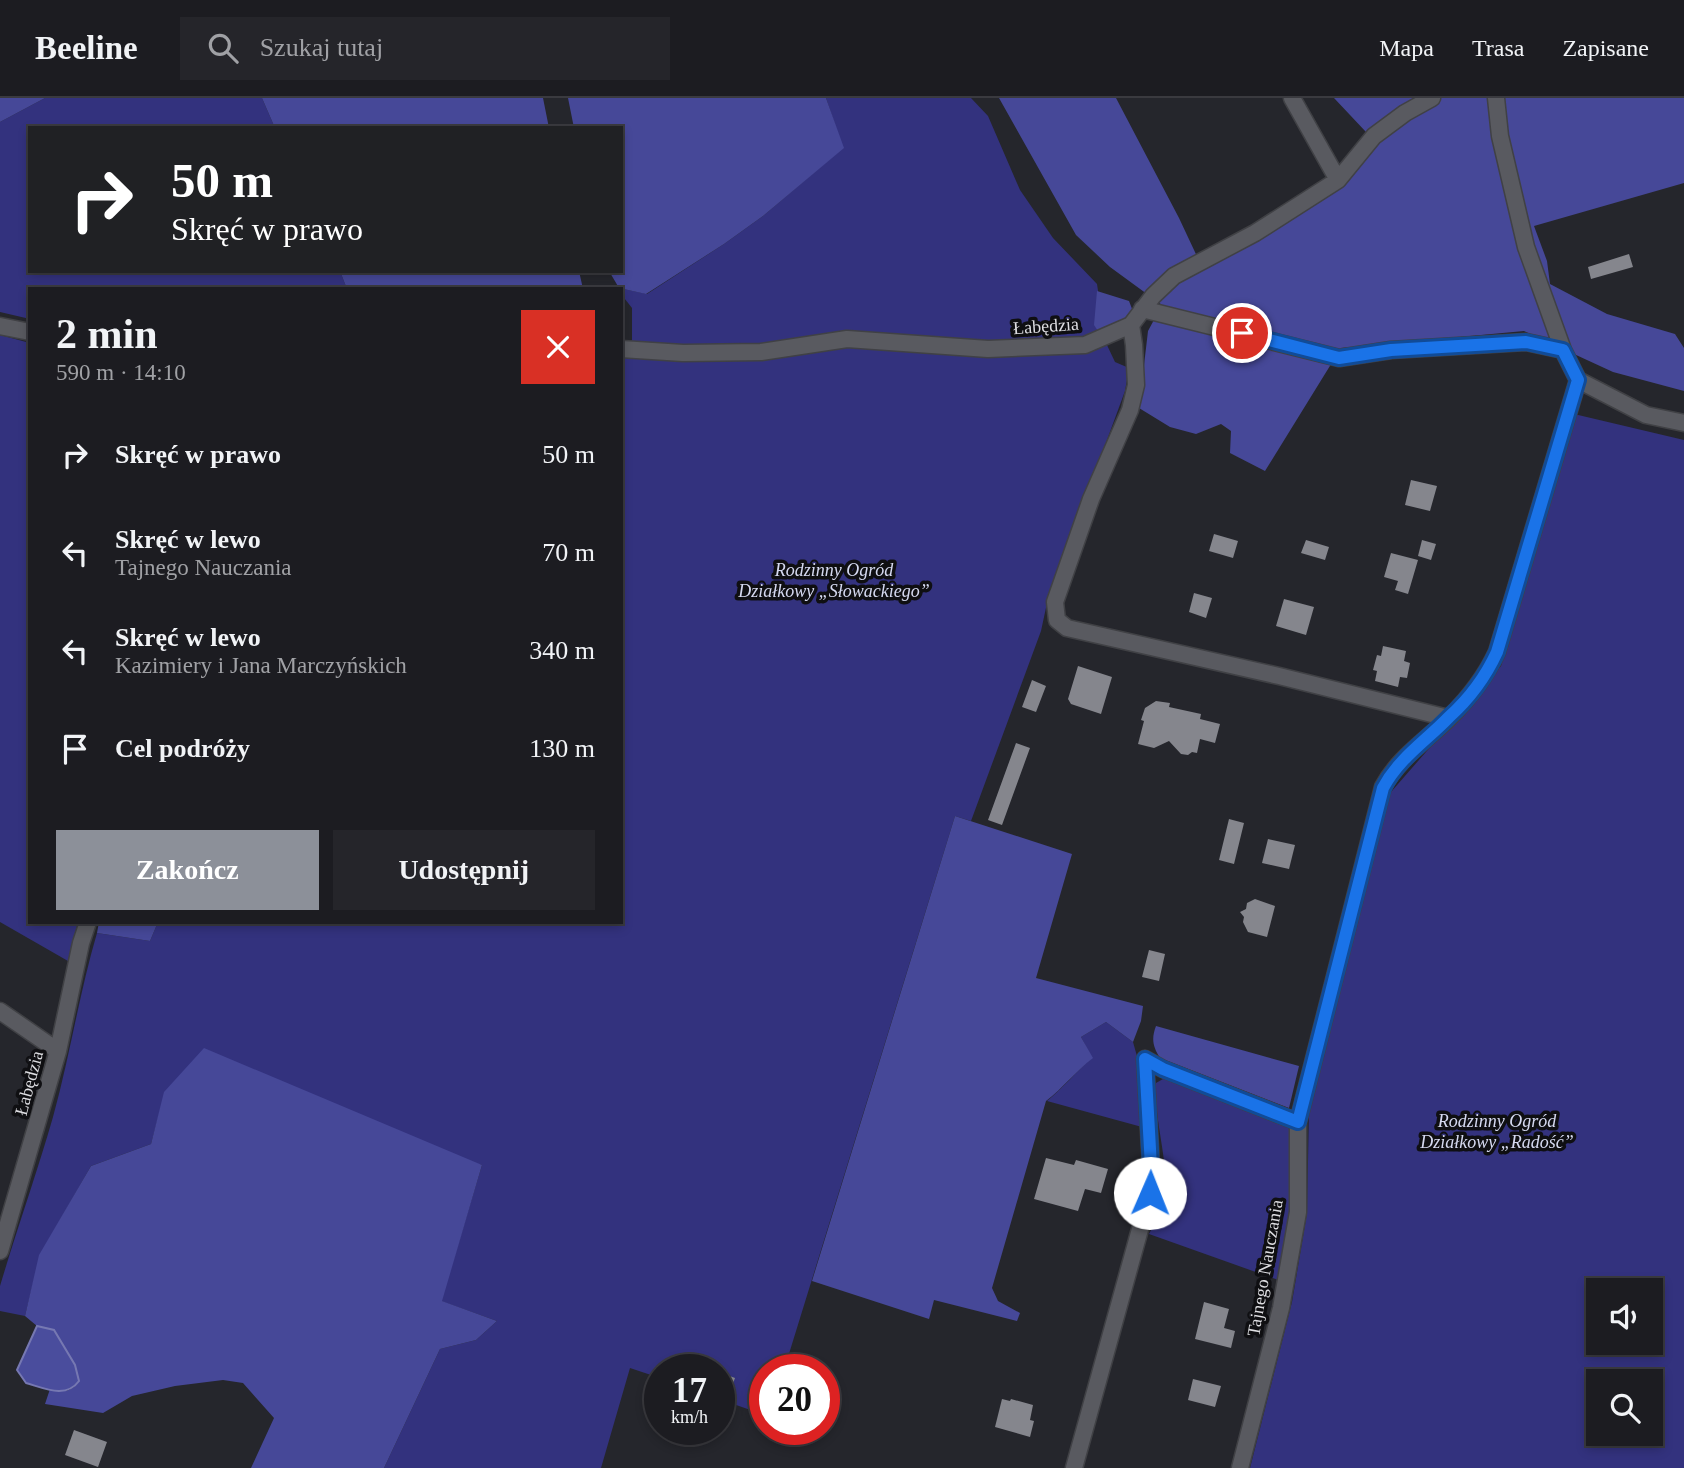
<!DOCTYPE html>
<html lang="pl">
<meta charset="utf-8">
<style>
body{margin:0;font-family:Georgia,serif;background:#25252a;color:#f1f3f6;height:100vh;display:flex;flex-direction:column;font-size:26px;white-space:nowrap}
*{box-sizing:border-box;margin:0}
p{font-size:23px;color:#a0a1a5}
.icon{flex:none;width:38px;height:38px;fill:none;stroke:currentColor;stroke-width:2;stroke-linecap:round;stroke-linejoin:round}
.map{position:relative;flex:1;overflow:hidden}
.details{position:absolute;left:28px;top:189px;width:595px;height:637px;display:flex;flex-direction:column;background:#1c1c21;border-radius:0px;box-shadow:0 4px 10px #0003,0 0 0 2px #3a3a3f}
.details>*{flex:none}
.guide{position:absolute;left:28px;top:28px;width:595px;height:147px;border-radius:0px;box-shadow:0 4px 10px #0003,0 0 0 2px #3a3a3f;background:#202124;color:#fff;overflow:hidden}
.controls{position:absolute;left:1586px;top:1180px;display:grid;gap:14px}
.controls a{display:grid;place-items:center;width:77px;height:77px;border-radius:0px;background:#1c1c21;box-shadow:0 4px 10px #0003,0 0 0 2px #3a3a3f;font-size:35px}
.speed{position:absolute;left:644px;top:1256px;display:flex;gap:14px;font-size:35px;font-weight:700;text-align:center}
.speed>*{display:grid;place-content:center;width:91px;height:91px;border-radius:50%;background:#1c1c21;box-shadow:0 4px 10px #0003,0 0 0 2px #3a3a3f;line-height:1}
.speed small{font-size:18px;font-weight:400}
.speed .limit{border:10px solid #d22;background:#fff;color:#111}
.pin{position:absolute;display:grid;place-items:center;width:60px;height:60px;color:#fff;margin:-30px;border:4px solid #fff;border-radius:50%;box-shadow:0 2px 7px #0007}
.me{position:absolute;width:77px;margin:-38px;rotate:1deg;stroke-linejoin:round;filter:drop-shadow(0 0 5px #0008)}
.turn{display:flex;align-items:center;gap:24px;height:147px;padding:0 28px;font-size:32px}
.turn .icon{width:91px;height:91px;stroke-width:2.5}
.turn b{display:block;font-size:49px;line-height:60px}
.round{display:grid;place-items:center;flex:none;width:74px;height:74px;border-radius:0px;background:#25252a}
.head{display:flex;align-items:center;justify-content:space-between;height:119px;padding:0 28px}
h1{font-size:42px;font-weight:700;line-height:52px}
.cta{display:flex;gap:14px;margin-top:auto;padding:14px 28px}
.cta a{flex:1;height:80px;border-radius:0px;background:#8c9099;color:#fff;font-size:28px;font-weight:700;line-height:80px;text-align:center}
.cta a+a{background:#25252a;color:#f1f3f6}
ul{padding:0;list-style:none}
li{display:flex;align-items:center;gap:21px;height:98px;padding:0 28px}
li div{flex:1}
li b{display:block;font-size:26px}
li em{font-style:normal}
header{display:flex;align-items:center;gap:42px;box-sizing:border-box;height:98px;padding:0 35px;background:#1c1c21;border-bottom:2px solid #3a3a3f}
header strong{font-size:33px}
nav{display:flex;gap:38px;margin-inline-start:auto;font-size:24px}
.search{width:490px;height:63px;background:#25252a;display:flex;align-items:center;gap:18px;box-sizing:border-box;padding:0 24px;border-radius:0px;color:#a0a1a5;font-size:26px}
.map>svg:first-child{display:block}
.green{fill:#33327e;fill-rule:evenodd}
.forest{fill:#464898}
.water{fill:#4a4d9d;stroke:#7678b2;stroke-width:2}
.building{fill:#85868d}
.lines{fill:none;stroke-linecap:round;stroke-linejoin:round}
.minor-casing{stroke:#404145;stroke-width:19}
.minor{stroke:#595a60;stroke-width:16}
.route-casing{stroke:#114b97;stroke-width:18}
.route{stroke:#1a73e8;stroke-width:12}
.labels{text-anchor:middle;stroke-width:7;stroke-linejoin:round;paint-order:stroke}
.street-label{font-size:18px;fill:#dedee2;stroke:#0f0f12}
.park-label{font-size:18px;font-style:italic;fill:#d5d9f0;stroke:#0f0f12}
</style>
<header>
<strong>Beeline</strong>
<div class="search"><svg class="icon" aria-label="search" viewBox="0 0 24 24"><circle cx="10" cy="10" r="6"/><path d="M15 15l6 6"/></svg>Szukaj tutaj</div>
<nav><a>Mapa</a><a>Trasa</a><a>Zapisane</a></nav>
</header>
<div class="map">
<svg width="1684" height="1370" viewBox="0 0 1684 1370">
<rect width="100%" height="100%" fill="#25262c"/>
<!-- green -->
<path class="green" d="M45 0H262L275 30H30V173H340L347 191H30V221L0 214V24Z
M826 0H971L988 18 1020 92 1053 140 1097 186 1106 245 1115 264 1129 270 1125 293 1047 505 1041 533 971 723 955 718 784 1272H765V1317L719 1301V1272H660V1280L630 1270 601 1370H384L440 1251 476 1242 497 1223 441 1203 482 1067 165 994 151 1046 91 1068 40 1157 25 1218 0 1213V1188C17 1131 37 1075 53 1019 70 958 79 896 97 835L150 843 158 824H621V253L632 242V210L621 196V191L619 190 647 196 724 146 763 118 843 50Z
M0 237 30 245V824H78L68 863 0 824Z
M1574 316 1684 342V1370H1250L1292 1204 1307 1115 1309 1012 1391 694 1501 568ZM1598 1192H1650V1244H1598ZM1598 1283H1650V1335H1598Z
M1106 924 1133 944 1140 969 1142 1029 1047 1003C1063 990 1076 974 1092 960L1081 939Z
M1163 981 1183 984 1289 1027 1290 1116 1281 1183 1149 1136C1154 1126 1160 1116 1163 1106 1172 1070 1153 1024 1156 985Z"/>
<!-- forest -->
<path class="forest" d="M0 0H45L0 24Z
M262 0H543L549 30H275Z
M568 0H826L844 50 763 118 724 146 646 196 619 190 609 173H621V30H574Z
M999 0H1116L1179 120 1202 169 1311 107 1364 64 1366 34 1334 0H1684V85L1534 128 1547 163 1550 186 1607 216 1675 236 1684 250V293L1613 274 1524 233 1341 250 1265 373 1230 355 1231 333 1221 326 1196 336 1170 329 1139 310 1148 233 1162 207 1110 169 1076 137Z
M340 173H579L583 191H347Z
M1097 193 1129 203 1134 216 1106 245 1094 227Z
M955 718 1072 756 1036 880 1143 908 1141 923 1133 944 1106 924 1081 939 1093 960C1076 973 1063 990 1046 1003L992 1190 998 1203 1020 1215 1017 1223 934 1202 929 1221 812 1183Z
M99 824H158L150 843 97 835Z
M1156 928 1299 968 1289 1010 1160 960C1153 949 1151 941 1156 928Z
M204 950 482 1067 442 1203 497 1223 476 1242 440 1251 384 1370H251L274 1320 243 1285 223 1282 175 1288 132 1298 103 1315 45 1306 50 1291C63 1294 71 1295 79 1283L75 1267 54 1232 37 1228 25 1218 39 1157 91 1068 151 1046 164 994Z"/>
<!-- water -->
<path class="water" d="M37 1228 54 1232 75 1267 79 1283C66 1301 44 1290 26 1285L17 1272Z"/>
<!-- building -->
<path class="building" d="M1629 156 1633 169 1591 181 1588 169Z
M1411 382 1437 388 1430 413 1405 407Z
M1214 436 1238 443 1233 460 1209 453Z
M1306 442 1329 449 1325 462 1301 455Z
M1422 442 1436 446 1431 462 1418 458Z
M1391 455 1418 462 1408 496 1395 492 1398 483 1384 479Z
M1194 495 1212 500 1206 520 1189 514Z
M1284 501 1314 509 1306 537 1276 528Z
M1383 548 1406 553 1404 563 1410 565 1407 580 1400 579 1398 589 1375 583 1377 573 1373 572 1377 557 1381 558Z
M1078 568 1112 579 1101 616 1071 606 1068 601Z
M1032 582 1046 588 1036 614 1022 609Z
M1156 603 1170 605 1169 609 1201 616 1200 621 1220 626 1215 645 1200 641 1197 655 1192 654 1188 657 1181 656 1169 643 1154 650 1138 646 1144 623 1141 622 1145 610Z
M1016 645 1030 650 1002 727 988 722Z
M1229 721 1244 725 1234 766 1219 762Z
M1268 741 1295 747 1289 771 1262 765Z
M1255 801 1275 808 1267 839 1248 834 1243 824 1244 819 1240 814 1246 811 1247 805Z
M1149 852 1165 856 1159 883 1142 879Z
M1046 1060 1074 1067 1076 1062 1108 1071 1101 1095 1085 1091 1078 1113 1034 1101Z
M1204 1204 1229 1211 1224 1230 1235 1233 1231 1250 1195 1241Z
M719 1274 735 1280 721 1319H719Z
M1193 1281 1221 1288 1215 1309 1188 1302Z
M1002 1301 1010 1303 1011 1301 1033 1307 1030 1322 1034 1323 1030 1339 995 1329Z
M74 1332 107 1344 98 1369 65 1357Z"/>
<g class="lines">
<!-- minor casing -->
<g class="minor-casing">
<path id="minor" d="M1292 0 1338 82
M1496 0 1500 38 1526 149 1563 252 1578 282 1646 317 1684 325
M1142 211 1339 260 1391 252 1526 244 1563 252
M1131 227 1134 247 1136 287 1130 312 1091 401 1055 504 1057 522 1067 530 1279 578 1448 620
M0 228 30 234
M621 251 683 255 761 254 847 241 988 251 1085 247 1131 227 1153 198 1174 178 1255 135 1338 82 1374 38 1405 15 1432 0
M0 913 58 953
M1145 961 1163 971 1298 1024
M0 1153 58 953 81 845 88 824
M1074 1370 1150 1095 1151 1069 1145 961
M1240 1370 1281 1210 1298 1114V1024L1383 689C1399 659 1426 643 1450 619 1468 601 1486 578 1497 554L1578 282"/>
</g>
<!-- minor -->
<use href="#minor" class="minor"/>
</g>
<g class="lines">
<!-- route casing -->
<g class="route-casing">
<path id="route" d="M1150 1095 1151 1069 1145 961 1163 971 1298 1024 1383 690C1399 660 1426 643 1449 619 1469 601 1486 578 1497 554L1578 282 1563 252 1526 244 1391 252 1339 260 1242 235"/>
</g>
<!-- route -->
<use href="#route" class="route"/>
</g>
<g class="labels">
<!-- street labels -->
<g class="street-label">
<text transform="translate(1046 228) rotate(-4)" y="6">Łabędzia</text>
<text transform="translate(29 985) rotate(-75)" y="6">Łabędzia</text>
<text transform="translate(1265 1170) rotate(-80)" y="6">Tajnego Nauczania</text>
</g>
<!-- park labels -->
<g class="park-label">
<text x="834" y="478">Rodzinny Ogród<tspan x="834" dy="21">Działkowy „Słowackiego”</tspan></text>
<text x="1497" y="1029">Rodzinny Ogród<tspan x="1497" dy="21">Działkowy „Radość”</tspan></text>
</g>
</g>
</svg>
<div class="controls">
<a><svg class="icon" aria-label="sound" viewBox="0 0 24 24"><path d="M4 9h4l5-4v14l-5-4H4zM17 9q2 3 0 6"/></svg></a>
<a><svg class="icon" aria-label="search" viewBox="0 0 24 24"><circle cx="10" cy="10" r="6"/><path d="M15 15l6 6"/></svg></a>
</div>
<div class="speed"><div>17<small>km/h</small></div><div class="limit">20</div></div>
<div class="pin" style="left:1242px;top:235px;background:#d93025"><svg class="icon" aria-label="arrive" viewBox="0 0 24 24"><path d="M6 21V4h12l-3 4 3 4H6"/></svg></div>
<svg class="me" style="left:1150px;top:1095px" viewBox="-20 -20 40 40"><circle r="19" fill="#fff"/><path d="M0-13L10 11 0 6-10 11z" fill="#1a73e8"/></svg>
<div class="guide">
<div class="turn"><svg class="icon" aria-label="right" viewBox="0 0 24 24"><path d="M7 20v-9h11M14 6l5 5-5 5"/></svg><div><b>50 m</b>Skręć w prawo</div></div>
</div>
<section class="details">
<div class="head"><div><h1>2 min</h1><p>590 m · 14:10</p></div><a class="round" style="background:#d93025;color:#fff"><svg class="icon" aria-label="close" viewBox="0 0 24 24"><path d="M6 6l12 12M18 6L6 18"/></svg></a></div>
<ul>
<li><svg class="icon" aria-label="right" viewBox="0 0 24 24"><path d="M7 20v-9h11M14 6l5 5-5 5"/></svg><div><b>Skręć w prawo</b></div><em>50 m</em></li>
<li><svg class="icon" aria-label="left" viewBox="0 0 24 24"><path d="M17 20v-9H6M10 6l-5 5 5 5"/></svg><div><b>Skręć w lewo</b><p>Tajnego Nauczania</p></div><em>70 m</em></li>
<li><svg class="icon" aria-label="left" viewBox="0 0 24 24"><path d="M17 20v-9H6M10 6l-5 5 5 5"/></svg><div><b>Skręć w lewo</b><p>Kazimiery i Jana Marczyńskich</p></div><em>340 m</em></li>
<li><svg class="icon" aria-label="arrive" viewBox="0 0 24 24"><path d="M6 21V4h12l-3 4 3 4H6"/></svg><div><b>Cel podróży</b></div><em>130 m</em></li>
</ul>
<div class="cta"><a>Zakończ</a><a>Udostępnij</a></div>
</section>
</div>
